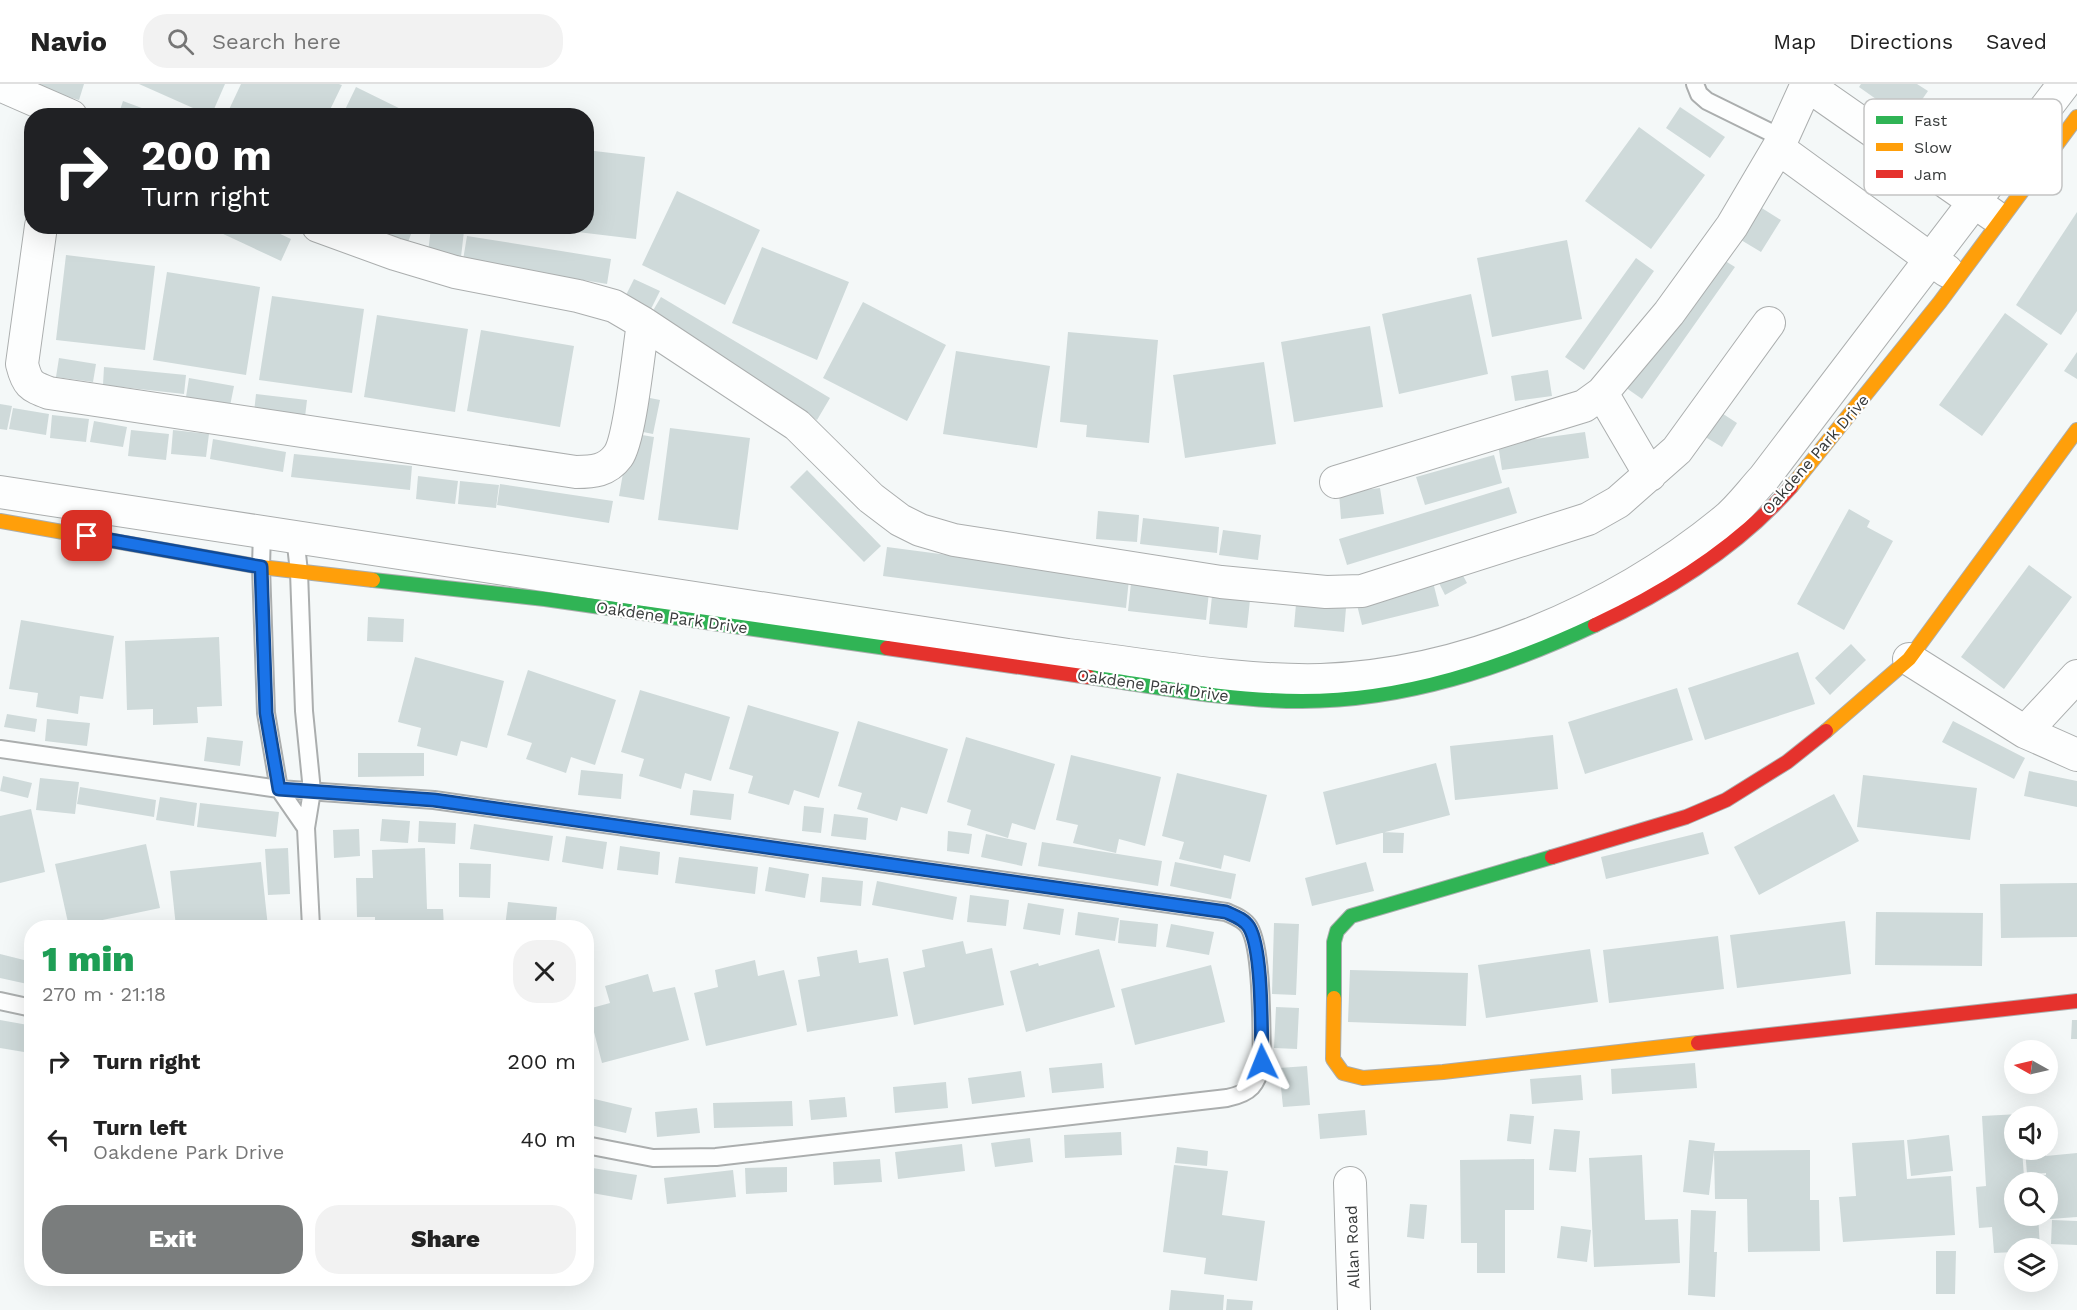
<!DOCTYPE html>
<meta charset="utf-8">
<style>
body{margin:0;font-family:"Work Sans",sans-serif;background:#f2f2f2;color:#222;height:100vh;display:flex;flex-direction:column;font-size:22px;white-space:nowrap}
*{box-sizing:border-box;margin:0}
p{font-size:20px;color:#767676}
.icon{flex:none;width:33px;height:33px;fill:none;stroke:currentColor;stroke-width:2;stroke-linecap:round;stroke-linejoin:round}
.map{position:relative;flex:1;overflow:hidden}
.panel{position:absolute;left:24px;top:836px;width:570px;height:366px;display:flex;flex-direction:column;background:#fff;border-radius:24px;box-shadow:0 6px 24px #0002}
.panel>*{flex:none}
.top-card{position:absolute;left:24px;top:24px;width:570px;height:126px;border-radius:24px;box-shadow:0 6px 24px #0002;background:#202124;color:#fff;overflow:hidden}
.needle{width:39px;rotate:278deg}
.controls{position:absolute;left:2004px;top:956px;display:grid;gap:12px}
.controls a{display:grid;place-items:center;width:54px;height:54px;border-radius:50%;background:#fff;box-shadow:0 6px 24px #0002;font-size:30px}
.pin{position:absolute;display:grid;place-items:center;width:51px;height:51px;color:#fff;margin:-26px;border-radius:12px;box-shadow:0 3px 9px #0006}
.me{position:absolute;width:66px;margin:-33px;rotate:358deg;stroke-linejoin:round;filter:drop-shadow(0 0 4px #0008)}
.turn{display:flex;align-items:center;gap:21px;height:126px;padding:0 18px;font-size:27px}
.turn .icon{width:78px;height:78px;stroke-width:2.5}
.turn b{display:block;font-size:42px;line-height:51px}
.round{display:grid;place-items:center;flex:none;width:63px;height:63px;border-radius:24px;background:#f2f2f2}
.headline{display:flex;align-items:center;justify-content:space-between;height:102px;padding:0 18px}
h1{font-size:36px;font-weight:800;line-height:45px;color:#1e9e55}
.action{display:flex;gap:12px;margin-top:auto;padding:12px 18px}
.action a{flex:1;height:69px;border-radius:24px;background:#7a7d7d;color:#fff;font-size:24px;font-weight:800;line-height:69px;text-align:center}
.action a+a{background:#f2f2f2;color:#222}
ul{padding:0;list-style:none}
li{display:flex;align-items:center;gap:18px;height:78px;padding:0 18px}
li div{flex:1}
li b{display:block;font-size:22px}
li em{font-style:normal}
header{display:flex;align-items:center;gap:36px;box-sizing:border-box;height:84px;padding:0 30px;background:#fff;border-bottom:2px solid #e0e0e0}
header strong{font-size:28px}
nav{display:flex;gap:33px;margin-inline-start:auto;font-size:21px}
.search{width:420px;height:54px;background:#f2f2f2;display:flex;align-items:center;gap:15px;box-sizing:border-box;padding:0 21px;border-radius:24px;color:#767676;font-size:22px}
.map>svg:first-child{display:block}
.building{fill:#cfdada}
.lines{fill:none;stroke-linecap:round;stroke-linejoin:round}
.lane-casing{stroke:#abaeae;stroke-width:20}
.street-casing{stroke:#abaeae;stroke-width:34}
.fast-casing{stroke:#abaeae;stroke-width:16}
.slow-casing{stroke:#abaeae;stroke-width:16}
.jam-casing{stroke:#abaeae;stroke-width:16}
.lane{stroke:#fdfefe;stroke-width:16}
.street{stroke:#fdfefe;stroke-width:32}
.fast{stroke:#30b455;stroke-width:14}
.slow{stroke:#ff9f0a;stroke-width:14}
.jam{stroke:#e5322d;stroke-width:14}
.route-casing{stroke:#114b97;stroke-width:15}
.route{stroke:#1a73e8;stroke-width:10}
.labels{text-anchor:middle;stroke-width:4.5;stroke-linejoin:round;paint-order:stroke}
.street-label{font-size:16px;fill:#383b3b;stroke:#fff}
.key{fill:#fff;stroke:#c3c4c4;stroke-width:1.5}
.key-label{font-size:16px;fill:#383b3b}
</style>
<header>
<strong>Navio</strong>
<div class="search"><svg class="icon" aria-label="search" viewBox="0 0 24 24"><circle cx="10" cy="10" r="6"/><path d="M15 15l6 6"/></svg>Search here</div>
<nav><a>Map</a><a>Directions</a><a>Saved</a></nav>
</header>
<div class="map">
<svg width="2077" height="1226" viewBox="0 0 2077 1226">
<rect width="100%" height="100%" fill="#f4f8f8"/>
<!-- building -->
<path class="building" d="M24 0H84L79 16Z
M139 0H225L211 32Z
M241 0H339L342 1 327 32H226Z
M1861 0H1917L1928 7 1907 37 1859 3Z
M356 3 415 32H342Z
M123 17 155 29 154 32H118Z
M1680 23 1725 53 1710 74 1666 44Z
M1639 43 1705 91 1651 165 1585 117Z
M586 66 645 73 636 155 544 144 586 142Z
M677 107 760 146 725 221 642 181Z
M1757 121 1781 136 1761 168 1736 153Z
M2077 128V227L2061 251 2016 221Z
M206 142H263L291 155 281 177Z
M358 142H414L407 161Z
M431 143 464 147 461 173 428 169Z
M467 152 611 175 607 200 463 176Z
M1567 156 1582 235 1492 253 1477 174Z
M762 163 849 198 817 276 732 239Z
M1714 170 1735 183 1642 315 1622 301Z
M66 171 155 182 145 266 56 256Z
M1636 174 1654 187 1584 286 1565 273Z
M167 188 260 203 246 291 153 276Z
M634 195 660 207 649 229 623 217Z
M1471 210 1488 290 1399 310 1382 230Z
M272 212 364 225 352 309 259 296Z
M661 213 830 314 817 336 648 235Z
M863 218 946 261 907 337 823 294Z
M2005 229 2048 260 1982 352 1939 321Z
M377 231 468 245 455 328 364 313Z
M1370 242 1383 323 1294 338 1281 258Z
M481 246 574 262 560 343 467 327Z
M1068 248 1158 256 1149 359 1086 353 1087 341 1060 338Z
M956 267 1050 282 1037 364 943 350Z
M2077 268V295L2064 287Z
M59 274 96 280 93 298 56 293Z
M1264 278 1276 360 1185 374 1173 291Z
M104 283 186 291 184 310 103 301Z
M1548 286 1552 312 1515 317 1511 292Z
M189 294 234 302 230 322 186 313Z
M256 310 307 316 305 333 254 328Z
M635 311 660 316 653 350 628 345Z
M0 320 12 322 7 346 0 345Z
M13 324 49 330 46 351 9 345Z
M1717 326 1737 339 1722 363 1702 351Z
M52 331 89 335 86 358 50 354Z
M94 337 127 343 123 363 90 358Z
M670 344 750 354 738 446 658 436Z
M131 346 169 350 166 376 128 372Z
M173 346 209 350 206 373 171 370Z
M1585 348 1589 374 1502 386 1498 360Z
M630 349 654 353 644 416 619 412Z
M213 355 286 368 283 388 210 375Z
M294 370 412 382 410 406 291 393Z
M1494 371 1502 399 1425 421 1416 393Z
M807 386 881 462 864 478 790 403Z
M418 392 458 397 455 420 416 415Z
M460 397 499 401 496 424 458 420Z
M500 400 613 417 609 439 497 421Z
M1509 403 1517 429 1347 481 1339 455Z
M1380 404 1384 430 1341 435 1339 409Z
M1849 425 1870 437 1867 443 1893 457 1844 546 1797 520Z
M1098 427 1139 431 1137 458 1096 455Z
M1143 434 1219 443 1217 469 1140 460Z
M1223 446 1261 451 1258 476 1219 471Z
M887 463 1129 495 1126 524 883 492Z
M2029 481 2072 513 2004 605 1961 573Z
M1460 486 1467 499 1445 511 1438 497Z
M1433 498 1439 522 1362 541 1356 517Z
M1131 499 1209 508 1206 536 1128 527Z
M1212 512 1250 516 1247 544 1209 540Z
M1296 520 1346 524 1344 548 1294 543Z
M368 533 404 535 403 558 367 557Z
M21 536 114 552 103 615 80 612 78 630 36 623 38 609 9 605Z
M219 553 222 622 197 623 198 639 153 641V625L127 626 125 557Z
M1851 560 1866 576 1830 611 1815 594Z
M1798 568 1815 620 1705 656 1688 604Z
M415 573 504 597 487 664 461 657 457 672 417 662 421 644 398 638Z
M528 586 616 616 595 681 571 673 566 689 526 675 532 659 507 651Z
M1677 604 1693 656 1585 690 1568 638Z
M640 606 730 633 711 697 685 689 681 705 639 692 644 675 621 668Z
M748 621 839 648 819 714 794 706 789 721 748 709 753 692 729 685Z
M7 630 37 635 35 648 4 643Z
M47 635 90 639 87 662 45 657Z
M858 637 948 665 927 730 901 723 897 737 857 725 862 709 838 702Z
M1953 637 2025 674 2014 695 1942 658Z
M1553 651 1558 705 1455 716 1450 662Z
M207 653 243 657 240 682 204 677Z
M966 653 1055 680 1035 746 1012 739 1008 754 967 741 971 726 947 718Z
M358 669H424V692L358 693Z
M1071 671 1161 693 1145 762 1119 755 1116 769 1073 759 1078 741 1056 736Z
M1436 679 1450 731 1336 761 1323 708Z
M581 686 623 690 621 715 578 711Z
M2029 687 2077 697V723L2024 712Z
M1177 689 1267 711 1250 778 1224 771 1221 785 1179 775 1184 758 1162 752Z
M1863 691 1977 704 1970 756 1857 743Z
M3 692 32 699 28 714 0 707Z
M40 694 79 698 75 730 36 726Z
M80 703 156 716 154 733 77 720Z
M693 706 734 710 731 736 690 731Z
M1834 710 1859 757 1759 811 1734 763Z
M160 713 197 719 194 742 156 736Z
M200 719 279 728 276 753 197 743Z
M804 722 824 724 821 749 802 747Z
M31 725 45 788 0 799V732Z
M834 730 868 734 866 756 831 752Z
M382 735 410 737 408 759 380 757Z
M419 737 456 739 455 760 418 758Z
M474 740 553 752 549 777 470 765Z
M359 745 360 772 334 774 333 746Z
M948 747 972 750 969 770 947 767Z
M1383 748 1404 749 1403 769H1383Z
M1703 748 1709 770 1606 795 1601 773Z
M986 750 1027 759 1022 782 981 773Z
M566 752 607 758 603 785 562 778Z
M1042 758 1162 777 1158 802 1038 782Z
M146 760 160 824 69 843 55 780Z
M620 762 660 768 658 791 617 786Z
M288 764 290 810 268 811 265 765Z
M425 764 427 825H443L444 843H375V833H357L356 794H373L372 766Z
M679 773 758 783 755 810 675 799Z
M261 778 268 843H176L170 787Z
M1175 778 1236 790 1231 815 1170 802Z
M1366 778 1374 807 1312 822 1305 794Z
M459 779 491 780 490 814 459 813Z
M769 783 809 790 805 814 765 807Z
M822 793 863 797 861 822 820 818Z
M877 797 957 813 953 836 872 821Z
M2077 799V853L2001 854 2000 800Z
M970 811 1009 816 1006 842 967 838Z
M508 818 557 823 555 843H505Z
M1028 819 1064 825 1060 851 1023 845Z
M1078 828 1119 834 1115 857 1075 851Z
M1876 828 1983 829 1982 882 1875 881Z
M1120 836 1158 840 1156 863 1118 859Z
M1845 837 1851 890 1737 904 1730 851Z
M1274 839 1299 840 1296 911 1272 910Z
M1171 840 1214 848 1209 871 1166 863Z
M1718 852 1724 905 1609 919 1603 866Z
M963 857 966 870 992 864 1004 921 914 941 903 888 925 883 922 866Z
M1099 865 1115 923 1026 948 1010 887 1038 879 1039 882Z
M1590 865 1598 918 1486 934 1478 881Z
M857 866 859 879 888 874 898 932 807 948 798 896 820 892 817 873Z
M0 870 32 878V901L0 894Z
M755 876 758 892 784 886 797 941 706 962 694 909 718 903 715 886Z
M1211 881 1225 938 1135 961 1121 905Z
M1350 886 1468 889 1466 942 1348 938Z
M648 890 653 908 675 903 689 956 602 979 588 925 610 919 605 902Z
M1276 923 1299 924 1297 965 1274 964Z
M0 936 28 941 24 968 0 964Z
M2072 936H2077V955H2071Z
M1102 979 1104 1004 1052 1009 1049 984Z
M1695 979 1697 1004 1612 1010 1611 985Z
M1307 982 1310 1021 1283 1023 1279 984Z
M1021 987 1025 1013 972 1020 968 994Z
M1581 991 1583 1016 1532 1020 1530 995Z
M946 998 948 1024 895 1029 893 1003Z
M586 1013 632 1024 626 1049 586 1040Z
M845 1013 847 1033 811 1036 809 1016Z
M792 1017 793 1042 714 1044 713 1019Z
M697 1024 700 1049 657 1053 655 1028Z
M1365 1026 1367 1051 1320 1055 1318 1030Z
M1510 1030 1534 1032 1531 1060 1507 1057Z
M2020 1030V1032H2014V1065H2022L2024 1093 2046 1091V1089L2027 1090 2025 1065H2045L2046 1072 2077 1069V1133L2050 1135 2048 1098H2014V1131H2038L2040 1164H2014V1168L1994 1169 1992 1143 1979 1144 1976 1103 1986 1102 1982 1032Z
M1554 1045 1580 1047 1576 1088 1549 1086Z
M1121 1048 1122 1071 1065 1074 1064 1051Z
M1949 1051 1953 1087 1911 1092 1907 1056Z
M1030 1054 1033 1078 995 1083 991 1059Z
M1689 1056 1715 1059 1709 1111 1683 1108Z
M1904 1056 1907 1095 1951 1092 1955 1151 1843 1158 1839 1113 1856 1112 1852 1059Z
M962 1060 965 1087 898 1095 895 1068Z
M1177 1063 1208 1067 1207 1082 1175 1079Z
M1810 1066V1116H1819L1820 1167 1748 1168 1747 1115H1715L1714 1067Z
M1642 1071 1645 1136 1678 1135 1680 1179 1594 1183 1589 1074Z
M880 1075 882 1098 834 1101 833 1078Z
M1534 1075V1126H1505V1189H1477V1159H1461L1460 1076Z
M1174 1081 1228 1087 1222 1131 1265 1137 1257 1197 1204 1190 1206 1174 1163 1168Z
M586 1083 637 1091 632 1116 586 1108Z
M787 1083V1108L746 1110 745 1084Z
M733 1086 736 1113 667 1120 664 1094Z
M1410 1120 1427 1121 1424 1155 1407 1153Z
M1691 1126 1716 1127 1714 1168H1717L1715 1213 1688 1211Z
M2052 1136 2077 1137V1161L2051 1160Z
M1561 1142 1591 1146 1587 1178 1557 1174Z
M1936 1167H1956L1955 1210H1936Z
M1171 1206 1224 1211 1223 1226H1169Z
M1227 1215 1253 1217 1252 1226H1226Z"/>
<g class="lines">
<!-- lane casing -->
<g class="lane-casing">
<path id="lane" d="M1695 0 1699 10 1707 17 1782 54
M262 447 261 483 266 629 279 705 306 744
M295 452 299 488 304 627 312 707 306 744 311 843
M0 665 279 705 434 716 1226 828C1235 832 1244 835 1249 843 1263 866 1261 948 1262 978 1257 1001 1251 1009 1227 1014L716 1073 653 1074 586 1061
M0 917 32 924"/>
</g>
<!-- street casing -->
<g class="street-casing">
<path id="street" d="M0 1 71 32
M1807 1 1993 131
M1778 64 1947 187
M41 142 22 280C27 300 30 302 49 309L576 388C593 388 607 387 618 372 630 356 639 264 643 239
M318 142 395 170 455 188 578 212 614 222 643 239 797 341 871 414 900 436 920 446 954 456 1221 498 1326 508 1362 507 1588 435 1618 418 1677 366 1769 239
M1602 309 1650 391
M1336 398 1584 322 1602 309 1669 229 1732 142 1778 64 1807 0
M0 408 1068 571C1150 581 1238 598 1321 596 1464 591 1614 527 1724 437 1739 425 1751 408 1764 394L2064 0
M1909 575 2025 648 2077 671
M2025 648 2077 592
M1350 1099 1354 1226"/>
</g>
<!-- fast casing -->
<g class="fast-casing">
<path id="fast" d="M373 496 545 515 887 564
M1089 593C1159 603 1230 617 1302 617 1404 617 1503 584 1595 541
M1334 914V858L1337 847 1351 832 1552 773"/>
</g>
<!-- slow casing -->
<g class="slow-casing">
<path id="slow" d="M1791 403 1940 218 2077 33
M0 437 261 483 373 496
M1826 647 1909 575 2077 346
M1334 914 1333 975 1343 989 1363 994 1443 988 1698 959"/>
</g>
<!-- jam casing -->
<g class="jam-casing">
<path id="jam" d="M1595 541C1668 507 1737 464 1791 403
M887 564 1089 593
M1552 773 1686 733 1726 716 1787 678 1826 647
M1698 959 2077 917"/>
</g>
<!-- lane -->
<use href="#lane" class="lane"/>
<!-- street -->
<use href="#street" class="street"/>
<!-- fast -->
<use href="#fast" class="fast"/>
<!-- slow -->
<use href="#slow" class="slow"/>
<!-- jam -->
<use href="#jam" class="jam"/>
</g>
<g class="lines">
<!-- route casing -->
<g class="route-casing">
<path id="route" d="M87 452 261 483 266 629 279 705 434 716 1226 828C1235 832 1244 835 1249 843 1263 866 1261 948 1262 978"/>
</g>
<!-- route -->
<use href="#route" class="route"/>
</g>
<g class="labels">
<!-- street labels -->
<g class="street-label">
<text transform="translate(1815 370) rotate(-49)" y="6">Oakdene Park Drive</text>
<text transform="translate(672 533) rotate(8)" y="6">Oakdene Park Drive</text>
<text transform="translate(1153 601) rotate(8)" y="6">Oakdene Park Drive</text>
<text transform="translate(1352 1163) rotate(-92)" y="6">Allan Road</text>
</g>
</g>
<!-- legend -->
<rect x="1864" y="15" width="198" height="96" rx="9" class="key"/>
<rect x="1876" y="32" width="27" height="8" fill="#30b455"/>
<rect x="1876" y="59" width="27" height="8" fill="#ff9f0a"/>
<rect x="1876" y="86" width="27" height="8" fill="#e5322d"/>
<g class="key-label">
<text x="1914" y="42">Fast</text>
<text x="1914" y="69">Slow</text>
<text x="1914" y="96">Jam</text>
</g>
</svg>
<div class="controls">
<a><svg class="needle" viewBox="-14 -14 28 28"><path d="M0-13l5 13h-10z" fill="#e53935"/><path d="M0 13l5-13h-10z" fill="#767676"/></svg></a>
<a><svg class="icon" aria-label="sound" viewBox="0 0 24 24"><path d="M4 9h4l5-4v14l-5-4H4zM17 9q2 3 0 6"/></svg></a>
<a><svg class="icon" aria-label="search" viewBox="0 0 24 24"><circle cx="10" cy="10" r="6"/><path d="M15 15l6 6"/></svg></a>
<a><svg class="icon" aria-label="layers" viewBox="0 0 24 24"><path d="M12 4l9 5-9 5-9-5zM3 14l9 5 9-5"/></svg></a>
</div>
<div class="pin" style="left:87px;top:452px;background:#d93025"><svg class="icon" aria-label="arrive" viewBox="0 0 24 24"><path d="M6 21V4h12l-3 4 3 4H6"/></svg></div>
<svg class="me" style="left:1262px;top:978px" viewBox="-20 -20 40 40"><path d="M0-17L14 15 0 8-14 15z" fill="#1a73e8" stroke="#fff" stroke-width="4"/></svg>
<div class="top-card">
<div class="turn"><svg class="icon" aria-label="right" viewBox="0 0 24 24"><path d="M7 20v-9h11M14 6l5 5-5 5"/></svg><div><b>200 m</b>Turn right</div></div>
</div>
<section class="panel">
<div class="headline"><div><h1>1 min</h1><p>270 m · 21:18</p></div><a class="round"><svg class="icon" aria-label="close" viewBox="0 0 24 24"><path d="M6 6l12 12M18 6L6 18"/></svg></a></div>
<ul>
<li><svg class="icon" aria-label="right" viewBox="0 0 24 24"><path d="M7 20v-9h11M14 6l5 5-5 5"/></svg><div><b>Turn right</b></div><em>200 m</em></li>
<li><svg class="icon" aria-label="left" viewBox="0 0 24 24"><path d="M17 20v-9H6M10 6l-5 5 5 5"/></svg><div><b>Turn left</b><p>Oakdene Park Drive</p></div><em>40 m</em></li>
</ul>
<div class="action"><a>Exit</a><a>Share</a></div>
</section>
</div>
